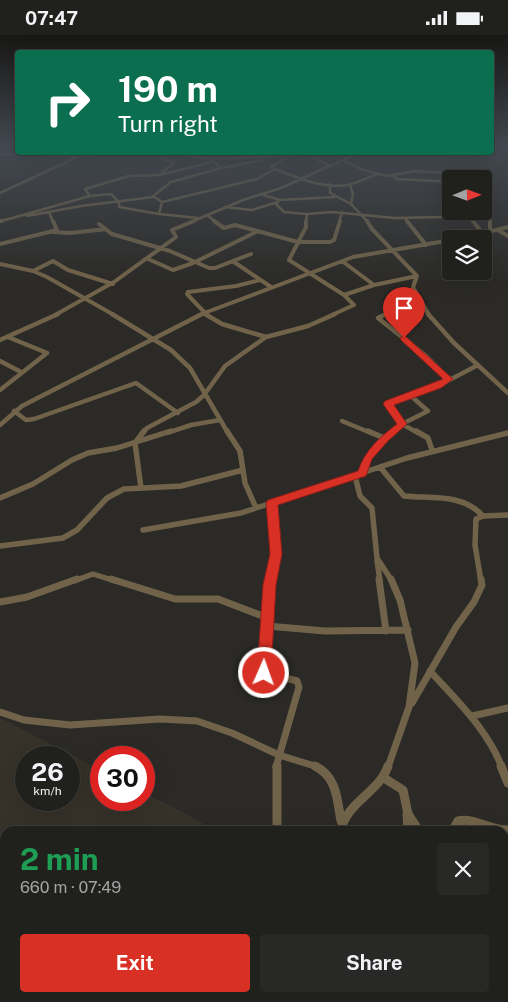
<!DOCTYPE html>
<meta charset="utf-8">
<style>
body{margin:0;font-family:"Public Sans",sans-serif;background:#282826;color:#f1f3f6;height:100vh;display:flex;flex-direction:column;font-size:19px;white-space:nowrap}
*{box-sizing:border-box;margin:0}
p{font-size:16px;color:#a2a3a4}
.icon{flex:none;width:28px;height:28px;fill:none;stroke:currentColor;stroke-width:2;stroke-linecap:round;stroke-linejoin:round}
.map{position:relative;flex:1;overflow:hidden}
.details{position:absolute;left:0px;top:791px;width:509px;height:176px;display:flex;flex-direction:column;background:#20201d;border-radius:15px 15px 0 0;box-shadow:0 5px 20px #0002,0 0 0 1px #3d3e3b}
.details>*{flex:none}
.hud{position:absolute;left:15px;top:15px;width:479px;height:105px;border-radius:5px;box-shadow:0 5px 20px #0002,0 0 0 1px #3d3e3b;background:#0b6e4f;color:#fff;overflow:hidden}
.needle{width:32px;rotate:89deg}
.tools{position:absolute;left:442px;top:135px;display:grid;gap:10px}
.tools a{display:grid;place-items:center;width:50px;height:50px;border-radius:5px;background:#20201d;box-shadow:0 5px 20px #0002,0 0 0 1px #3d3e3b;font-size:25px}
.speed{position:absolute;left:15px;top:711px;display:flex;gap:10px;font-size:25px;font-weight:700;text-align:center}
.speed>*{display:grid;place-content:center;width:65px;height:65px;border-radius:50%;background:#20201d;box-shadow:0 5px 20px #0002,0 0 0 1px #3d3e3b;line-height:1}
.speed small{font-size:12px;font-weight:400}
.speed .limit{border:8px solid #d22;background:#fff;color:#111}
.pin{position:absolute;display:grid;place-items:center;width:42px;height:42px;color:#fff;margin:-51px -21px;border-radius:50% 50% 50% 0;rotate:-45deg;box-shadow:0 0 5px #0007}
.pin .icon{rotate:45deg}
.me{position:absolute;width:55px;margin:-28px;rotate:2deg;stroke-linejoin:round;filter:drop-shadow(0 0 4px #0008)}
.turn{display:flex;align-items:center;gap:18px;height:105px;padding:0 20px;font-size:22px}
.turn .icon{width:65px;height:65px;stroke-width:2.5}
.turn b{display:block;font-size:35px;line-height:42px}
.round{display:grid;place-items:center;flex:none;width:52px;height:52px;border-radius:5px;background:#282826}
.head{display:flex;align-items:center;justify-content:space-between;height:85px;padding:0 20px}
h1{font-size:30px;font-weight:700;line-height:38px;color:#1e9e55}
.button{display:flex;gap:10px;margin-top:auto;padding:10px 20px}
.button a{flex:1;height:58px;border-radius:5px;background:#d93025;color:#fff;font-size:20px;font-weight:700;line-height:58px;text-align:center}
.button a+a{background:#282826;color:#f1f3f6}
.status{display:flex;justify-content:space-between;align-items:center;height:35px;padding:0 25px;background:#20201d;direction:ltr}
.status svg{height:14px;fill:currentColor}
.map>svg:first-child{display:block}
.built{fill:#36322a;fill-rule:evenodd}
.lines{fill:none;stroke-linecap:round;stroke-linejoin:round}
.minor-far5{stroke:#716349;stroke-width:2.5}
.minor-far4{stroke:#716349;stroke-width:4}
.minor-far3{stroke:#716349;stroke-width:4.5}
.minor-far2{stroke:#716349;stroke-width:5.5}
.minor-far1{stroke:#716349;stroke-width:7}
.minor{stroke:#716349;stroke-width:9}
.route{fill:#d93025;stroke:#8d1f18}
</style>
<div class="status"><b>07:47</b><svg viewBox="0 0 49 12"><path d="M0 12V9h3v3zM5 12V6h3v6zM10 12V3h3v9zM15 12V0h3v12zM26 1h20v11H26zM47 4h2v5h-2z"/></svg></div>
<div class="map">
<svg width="508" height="967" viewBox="0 0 508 967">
<rect width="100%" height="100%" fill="#2b2a27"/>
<!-- built -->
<path class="built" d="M0 683 101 735V765H144V757L203 788 201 796H5V962L175 963 174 967H0ZM26 722H69V765H26Z"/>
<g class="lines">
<!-- minor-far5 -->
<path class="minor-far5" d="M167 118 211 124 341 118
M0 119 82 121 120 118
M161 123 174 128 162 137
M313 123 331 131
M343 125 363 135 387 141 415 136 488 140
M271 132C294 142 323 154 348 150 358 148 368 142 378 139
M271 132 288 121
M221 133 263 125
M392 140 397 144 451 147
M330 149V158L351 169 368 187
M350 150 353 159 351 169
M0 158 77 122
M260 159 280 165 336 162
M90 161 85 154 129 141 160 140 212 127
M162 167 257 144 275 134
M276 169 284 177 307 179 332 177 395 183 489 181
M225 172 252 175 278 167
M484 173 490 187
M49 177 53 187
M207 180 216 187
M27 181 81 171 153 162
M470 182 474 187
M198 183 159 179 162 167 153 161 171 147 221 133 211 124
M405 183 408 187
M9 184 90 161 111 159 119 167V172L159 179
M0 186 13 183
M191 187 243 165 281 153 358 118
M306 187 307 179
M339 187 342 177"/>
<!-- minor-far4 -->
<path class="minor-far4" d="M0 186H2
M214 186 224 193 235 190 298 207H330L334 205 340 186
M306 186V192L289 225 344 260 354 270 332 280
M367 186 372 194 417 241 413 252 429 280
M407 186 426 210
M473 186 483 199
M490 186V198
M99 189 112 199 170 216 209 233H215L251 219
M498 195 508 201
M53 197 70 198 106 194
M460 204 508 192
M0 209 57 195 53 186
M148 224 173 235 193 228
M342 226 374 250
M195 227 256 197
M234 227 271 252
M0 229 33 236 47 242 114 280
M33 236 53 226 68 235 113 249
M344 260 374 250 417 241
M55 280 114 247 176 202 172 195 194 186
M199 280 353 222 451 205
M207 280 187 259 188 257 236 251 260 245
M384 280 421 270"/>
<!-- minor-far3 -->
<path class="minor-far3" d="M112 279 171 315 190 333 228 398
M205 279 222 289 266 302
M386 279 378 283 426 321 449 344
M428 279 454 308 508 358
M0 305 58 279
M0 326 21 337
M0 355 47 318 8 302
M14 376 26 385 34 384 136 348 178 378
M342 386 371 398
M0 390 22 371 202 279
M143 398 147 393 196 367 204 360 225 331 266 302 308 291 335 279
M167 398 191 390 220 385
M391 398 402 389 428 376 411 361
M418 398 402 389 388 369 438 351 478 330"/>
<!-- minor-far2 -->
<path class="minor-far2" d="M227 396 240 416 245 448 256 473 407 423 508 398
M416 396 428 403 432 415
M384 403 393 396
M380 432 404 461C432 464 462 458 483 481
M363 438 367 423 384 403 368 396
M355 441 360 461 372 473 377 523 392 546
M141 453 135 408 144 396
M0 463 33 449 72 425 88 418 117 413 171 396
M143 495 241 478 256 473
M0 511 63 503 77 495 107 463 124 454 181 451 243 435
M377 525 380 546
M74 546 93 539 115 546
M271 546 276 519 272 468
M481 546 475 510 476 484 483 481 508 480"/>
<!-- minor-far1 -->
<path class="minor-far1" d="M111 544 175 564H218L268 583
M271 544 263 637 297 646 299 652 276 732
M379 544 386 596
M0 567 27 562 77 544
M267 591 325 596 408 595
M430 636C458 667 486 693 502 732
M412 668 456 592 474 567 482 550 481 544
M0 677 24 685 70 690 160 684 197 686 232 698 279 720 318 732
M472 681 508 673
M388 732 409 672 415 628 400 565 391 544"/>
<!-- minor -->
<path class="minor" d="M277 731V796
M315 731C337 742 337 764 341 786
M501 731 508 748
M384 743 403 755 408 779 419 796
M407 779 408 796
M341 796C346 767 379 758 388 731
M452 796 458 786C475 782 490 796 508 795
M440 962 446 967
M261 965 351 963"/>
</g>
<!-- sky -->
<linearGradient id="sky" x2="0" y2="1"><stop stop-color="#181715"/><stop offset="0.45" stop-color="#444a52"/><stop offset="1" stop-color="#444a52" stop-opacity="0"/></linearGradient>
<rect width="508" height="248" fill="url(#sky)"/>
<!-- route -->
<path class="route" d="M404 300 453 344 441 353 394 370 407 389 388 406 372 424 366 441 278 470 282 519 276 550 271 638 269 643 264 645 259 643 257 638 263 550 270 519 266 468 268 465 358 436C365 415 380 402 397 389L383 369 385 366 443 344 401 305 400 303Z"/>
</svg>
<div class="tools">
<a><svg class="needle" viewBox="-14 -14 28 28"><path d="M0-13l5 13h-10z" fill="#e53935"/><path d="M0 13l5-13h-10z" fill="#a2a3a4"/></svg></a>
<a><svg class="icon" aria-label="layers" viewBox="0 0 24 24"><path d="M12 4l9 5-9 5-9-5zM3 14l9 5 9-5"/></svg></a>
</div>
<div class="speed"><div>26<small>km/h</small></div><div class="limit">30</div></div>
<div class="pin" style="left:404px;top:303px;background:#d93025"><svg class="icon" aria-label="arrive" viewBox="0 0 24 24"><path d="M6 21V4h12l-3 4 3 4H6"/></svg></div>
<svg class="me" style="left:264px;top:638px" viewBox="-20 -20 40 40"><circle r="17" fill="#d93025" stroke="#fff" stroke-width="3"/><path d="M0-11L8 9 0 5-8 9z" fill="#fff"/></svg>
<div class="hud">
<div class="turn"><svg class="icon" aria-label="right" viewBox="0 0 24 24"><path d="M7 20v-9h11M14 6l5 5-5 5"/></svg><div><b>190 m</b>Turn right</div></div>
</div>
<section class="details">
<div class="head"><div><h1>2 min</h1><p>660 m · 07:49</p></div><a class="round"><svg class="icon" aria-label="close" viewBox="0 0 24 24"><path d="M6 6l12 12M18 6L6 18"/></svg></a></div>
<div class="button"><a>Exit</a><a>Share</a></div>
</section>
</div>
